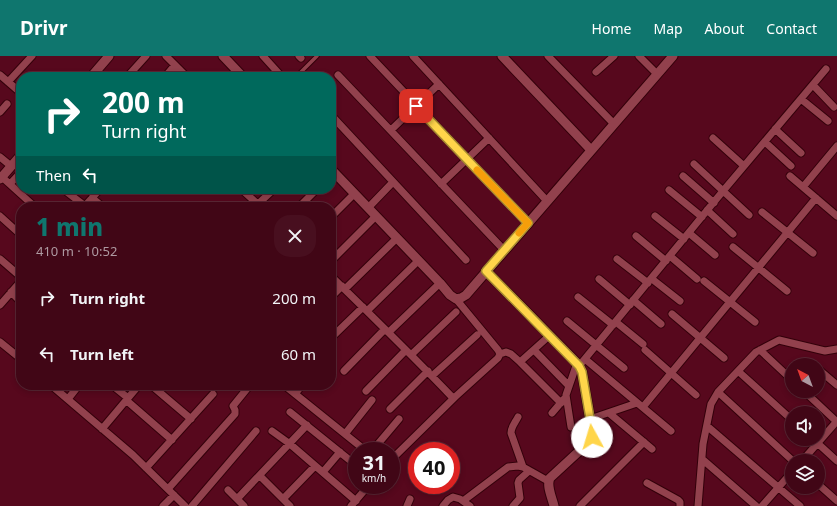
<!DOCTYPE html>
<meta charset="utf-8">
<style>
body{margin:0;font-family:"Noto Sans",sans-serif;background:#480f1f;color:#f1f3f6;height:100vh;display:flex;flex-direction:column;font-size:15px;white-space:nowrap}
*{box-sizing:border-box;margin:0}
p{font-size:13px;color:#ae99a1}
.icon{flex:none;width:22px;height:22px;fill:none;stroke:currentColor;stroke-width:2;stroke-linecap:round;stroke-linejoin:round}
.map{position:relative;flex:1;overflow:hidden}
.sheet{position:absolute;left:16px;top:146px;width:320px;height:188px;display:flex;flex-direction:column;background:#410616;border-radius:16px;box-shadow:0 2px 6px #0003,0 0 0 1px #5a2735}
.sheet>*{flex:none}
.top-card{position:absolute;left:16px;top:16px;width:320px;height:122px;border-radius:16px;box-shadow:0 2px 6px #0003,0 0 0 1px #5a2735;background:#00695c;color:#fff;overflow:hidden}
.needle{width:26px;rotate:319deg}
.fabs{position:absolute;left:785px;top:302px;display:grid;gap:8px}
.fabs a{display:grid;place-items:center;width:40px;height:40px;border-radius:50%;background:#410616;box-shadow:0 2px 6px #0003,0 0 0 1px #5a2735;font-size:20px}
.speed{position:absolute;left:348px;top:386px;display:flex;gap:8px;font-size:20px;font-weight:700;text-align:center}
.speed>*{display:grid;place-content:center;width:52px;height:52px;border-radius:50%;background:#410616;box-shadow:0 2px 6px #0003,0 0 0 1px #5a2735;line-height:1}
.speed small{font-size:10px;font-weight:400}
.speed .limit{border:6px solid #d22;background:#fff;color:#111}
.pin{position:absolute;display:grid;place-items:center;width:34px;height:34px;color:#fff;margin:-17px;border-radius:8px;box-shadow:0 2px 6px #0006}
.me{position:absolute;width:44px;margin:-22px;rotate:354deg;stroke-linejoin:round;filter:drop-shadow(0 0 3px #0008)}
.turn{display:flex;align-items:center;gap:14px;height:84px;padding:0 20px;font-size:18px}
.turn .icon{width:52px;height:52px;stroke-width:2.5}
.turn b{display:block;font-size:28px;line-height:34px}
.then{display:flex;align-items:center;height:38px;padding:0 20px;background:#0003;gap:8px;font-size:15px}
.round{display:grid;place-items:center;flex:none;width:42px;height:42px;border-radius:16px;background:#480f1f}
.headline{display:flex;align-items:center;justify-content:space-between;height:68px;padding:0 20px}
h1{font-size:24px;font-weight:800;line-height:30px;color:#0f766e}
ul{padding:0;list-style:none}
li{display:flex;align-items:center;gap:12px;height:56px;padding:0 20px}
li div{flex:1}
li b{display:block;font-size:15px}
li em{font-style:normal}
header{display:flex;align-items:center;gap:24px;box-sizing:border-box;height:56px;padding:0 20px;background:#0f766e;color:#fff}
header strong{font-size:19px}
nav{display:flex;gap:22px;margin-inline-start:auto;font-size:14px}
.map>svg:first-child{display:block}
.lines{fill:none;stroke-linecap:round;stroke-linejoin:round}
.service-casing{stroke:#33000a;stroke-width:5.5}
.minor-casing{stroke:#33000a;stroke-width:9}
.tertiary-casing{stroke:#33000a;stroke-width:11}
.service{stroke:#92414d;stroke-width:3.5}
.minor{stroke:#92414d;stroke-width:7}
.tertiary{stroke:#92414d;stroke-width:9}
.route-casing{stroke:#a68a30;stroke-width:10}
.route{stroke:#ffd54a;stroke-width:7}
.slow{stroke:#f59e0b;stroke-width:7}
</style>
<header>
<strong>Drivr</strong>
<nav><a>Home</a><a>Map</a><a>About</a><a>Contact</a></nav>
</header>
<div class="map">
<svg width="837" height="450" viewBox="0 0 837 450">
<rect width="100%" height="100%" fill="#57081d"/>
<g class="lines">
<!-- service casing -->
<g class="service-casing">
<path id="service" d="M296 21 317 0"/>
</g>
<!-- minor casing -->
<g class="minor-casing">
<path id="minor" d="M166 0 187 21
M263 0 282 21
M299 0 301 2
M370 0 528 167
M413 0 547 145
M548 0 614 68
M639 0 657 18
M596 16 614 0
M0 19 21 37
M338 19 504 194
M127 21 146 0
M165 21 175 9
M8 26 32 0
M813 29 834 51
M801 43 828 65
M0 56 7 48
M331 59 466 204
M775 73 801 97
M391 74 439 28
M713 82 744 110
M765 86 791 110
M0 101 11 110
M694 108 749 159
M683 120 714 147
M790 120 837 160
M2 121 35 151
M10 128 21 116
M441 128 489 82
M803 131 837 90
M63 133 85 150
M143 133 144 134
M241 133 261 151
M669 134 702 161
M92 142 103 151
M258 148 274 133
M84 151 100 133
M299 151 317 133
M368 152 393 126
M707 154 733 178
M762 156 813 197
M0 160 21 179
M655 160 684 183
M331 161 354 138
M689 177 715 199
M636 180 666 205
M733 191 787 235
M670 200 697 223
M0 203 21 221
M617 203 648 227
M331 205 376 160
M331 220C372 260 413 300 453 342
M599 223 630 249
M652 223 680 245
M704 225 755 266
M345 233 397 182
M11 236 21 246
M331 241 342 230
M578 241 613 269
M456 243 498 294 500 298
M633 244 661 268
M0 249 21 225
M367 255 418 205
M672 258 724 302
M567 265 624 312
M616 266 643 288
M389 276 440 227
M331 282 363 251
M0 286 21 303
M534 294 569 330
M645 294 696 339
M760 294 792 324
M411 299 456 256
M585 303 671 375
M520 306 549 280
M579 310 723 135 826 13
M818 313 837 329
M344 315 385 273
M738 315 792 364
M432 320 477 279
M51 329 133 399 185 450
M112 329 128 342
M151 329 191 363
M284 329 366 395
M366 335 406 294
M804 335 837 366
M718 336 793 405
M295 338 302 329
M68 343 79 329
M126 344 172 384
M643 351 816 142
M390 353 428 315
M290 356 357 410
M552 357 564 343
M609 357 652 393
M518 361C515 367 511 371 511 377L523 411
M590 363 637 347
M707 370 800 450
M571 371 566 339 577 307
M102 373 139 329
M272 375 290 388 356 445
M345 378 372 344
M813 383 837 405
M372 395 399 363
M702 403 756 450
M391 404 455 341 498 302 500 298 506 296 511 298 520 306 561 347
M802 405 837 365
M146 412 213 338
M323 416 340 396
M260 420 290 450
M647 427 678 444 680 446V450
M818 428 837 445
M168 433 235 358V354L233 350 250 329
M228 434 244 450
M237 443 307 369
M283 443 315 410
M463 445 508 411 518 410 523 411 548 425
M163 450 174 439
M192 450 256 375
M351 450 369 429
M407 450 410 443
M443 450 448 444 453 441 460 443 470 450
M513 450 520 442 518 427 519 424 529 415
M580 450 644 386
M698 450 703 388 711 348 718 336 756 296 779 284 825 295 837 293
M762 450 792 416"/>
</g>
<!-- tertiary casing -->
<g class="tertiary-casing">
<path id="tertiary" d="M223 0 243 21
M502 0 591 94
M91 21 109 0
M331 113 440 227 450 239 456 243 461 242 466 239 673 0
M0 123 21 99
M486 215 577 307 579 310 582 316 592 374V381L589 386 550 422C546 430 552 441 554 450"/>
</g>
<!-- service -->
<use href="#service" class="service"/>
<!-- minor -->
<use href="#minor" class="minor"/>
<!-- tertiary -->
<use href="#tertiary" class="tertiary"/>
</g>
<g class="lines">
<!-- route casing -->
<g class="route-casing">
<path id="route" d="M416 50 528 167 486 215 579 310 582 316 592 374V381"/>
</g>
<!-- route -->
<use href="#route" class="route"/>
<!-- slow -->
<path class="slow" d="M477 114 528 167 519 177"/>
</g>
</svg>
<div class="fabs">
<a><svg class="needle" viewBox="-14 -14 28 28"><path d="M0-13l5 13h-10z" fill="#e53935"/><path d="M0 13l5-13h-10z" fill="#ae99a1"/></svg></a>
<a><svg class="icon" aria-label="sound" viewBox="0 0 24 24"><path d="M4 9h4l5-4v14l-5-4H4zM17 9q2 3 0 6"/></svg></a>
<a><svg class="icon" aria-label="layers" viewBox="0 0 24 24"><path d="M12 4l9 5-9 5-9-5zM3 14l9 5 9-5"/></svg></a>
</div>
<div class="speed"><div>31<small>km/h</small></div><div class="limit">40</div></div>
<div class="pin" style="left:416px;top:50px;background:#d93025"><svg class="icon" aria-label="arrive" viewBox="0 0 24 24"><path d="M6 21V4h12l-3 4 3 4H6"/></svg></div>
<svg class="me" style="left:592px;top:381px" viewBox="-20 -20 40 40"><circle r="19" fill="#fff"/><path d="M0-13L10 11 0 6-10 11z" fill="#ffd54a"/></svg>
<div class="top-card">
<div class="turn"><svg class="icon" aria-label="right" viewBox="0 0 24 24"><path d="M7 20v-9h11M14 6l5 5-5 5"/></svg><div><b>200 m</b>Turn right</div></div>
<div class="then">Then<svg class="icon" aria-label="left" viewBox="0 0 24 24"><path d="M17 20v-9H6M10 6l-5 5 5 5"/></svg></div>
</div>
<section class="sheet">
<div class="headline"><div><h1>1 min</h1><p>410 m · 10:52</p></div><a class="round"><svg class="icon" aria-label="close" viewBox="0 0 24 24"><path d="M6 6l12 12M18 6L6 18"/></svg></a></div>
<ul>
<li><svg class="icon" aria-label="right" viewBox="0 0 24 24"><path d="M7 20v-9h11M14 6l5 5-5 5"/></svg><div><b>Turn right</b></div><em>200 m</em></li>
<li><svg class="icon" aria-label="left" viewBox="0 0 24 24"><path d="M17 20v-9H6M10 6l-5 5 5 5"/></svg><div><b>Turn left</b></div><em>60 m</em></li>
</ul>
</section>
</div>
